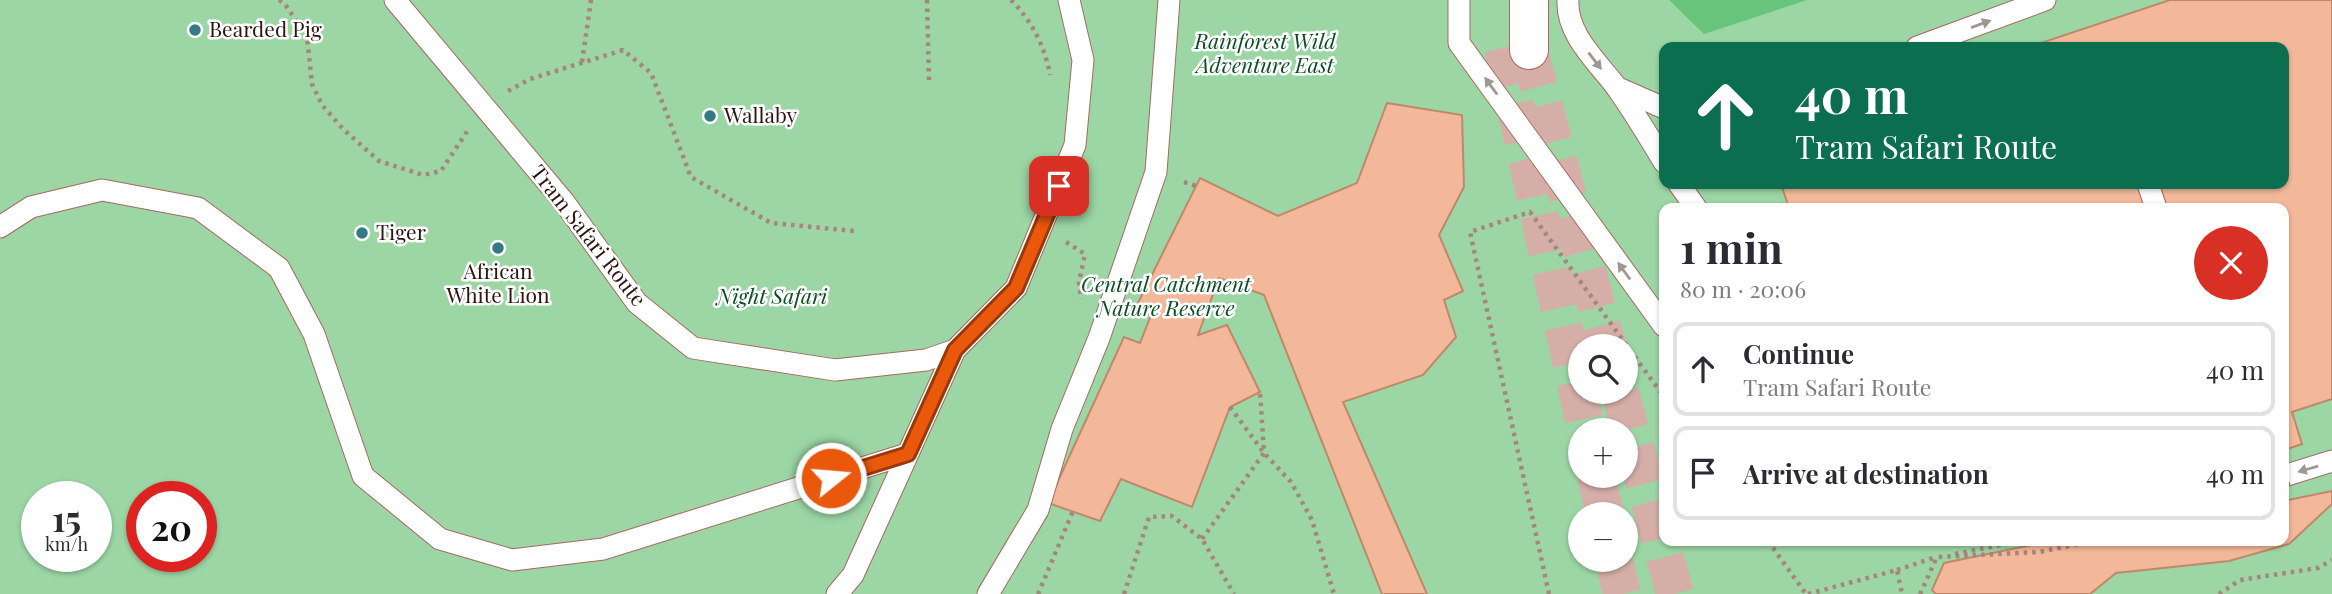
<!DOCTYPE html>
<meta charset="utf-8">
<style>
body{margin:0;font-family:"Playfair Display",serif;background:#f2f2f3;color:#2b2b33;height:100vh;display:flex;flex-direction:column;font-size:26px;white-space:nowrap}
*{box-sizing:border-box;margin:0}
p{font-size:23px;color:#7c7c81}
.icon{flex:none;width:38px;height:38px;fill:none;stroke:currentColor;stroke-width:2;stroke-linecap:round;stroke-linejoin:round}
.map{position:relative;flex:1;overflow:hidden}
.drawer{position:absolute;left:1659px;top:203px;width:630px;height:343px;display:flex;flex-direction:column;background:#fff;border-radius:14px;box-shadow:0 2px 5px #0004}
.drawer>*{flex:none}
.hud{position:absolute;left:1659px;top:42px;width:630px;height:147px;border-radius:14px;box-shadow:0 2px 5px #0004;background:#0b6e4f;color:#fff;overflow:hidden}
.tools{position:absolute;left:1568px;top:334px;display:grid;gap:14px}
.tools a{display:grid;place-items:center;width:70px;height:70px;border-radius:50%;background:#fff;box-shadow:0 2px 5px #0004;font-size:35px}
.speed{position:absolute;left:21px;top:481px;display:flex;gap:14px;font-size:35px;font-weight:700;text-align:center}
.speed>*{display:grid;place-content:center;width:91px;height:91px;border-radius:50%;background:#fff;box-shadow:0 2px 5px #0004;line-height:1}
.speed small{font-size:18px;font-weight:400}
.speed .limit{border:10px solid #d22;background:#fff;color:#111}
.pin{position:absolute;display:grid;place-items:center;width:60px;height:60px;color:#fff;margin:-30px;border-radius:14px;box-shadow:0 4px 10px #0006}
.me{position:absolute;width:77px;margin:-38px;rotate:73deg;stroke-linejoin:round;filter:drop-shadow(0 0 5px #0008)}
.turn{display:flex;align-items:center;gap:24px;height:147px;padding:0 21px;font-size:32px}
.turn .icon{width:91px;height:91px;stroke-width:2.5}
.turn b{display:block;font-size:49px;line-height:60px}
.round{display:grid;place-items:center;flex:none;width:74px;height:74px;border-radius:37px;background:#f2f2f3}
.headline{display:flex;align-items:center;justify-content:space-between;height:119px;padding:0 21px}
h1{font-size:42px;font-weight:700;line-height:52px}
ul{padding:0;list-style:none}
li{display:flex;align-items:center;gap:21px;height:94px;margin:0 14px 10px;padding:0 7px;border:4px solid #e1e1e2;border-radius:14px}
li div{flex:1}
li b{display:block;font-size:26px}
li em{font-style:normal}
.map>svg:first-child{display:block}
.green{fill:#9cd6a5;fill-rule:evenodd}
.forest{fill:#68c37b}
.building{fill:#f3b899;stroke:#c0886a;stroke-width:2}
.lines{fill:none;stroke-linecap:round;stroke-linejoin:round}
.minor-tunnel{stroke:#d4aea7;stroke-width:38;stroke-dasharray:38 19;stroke-linecap:butt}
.service-casing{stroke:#a6695f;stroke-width:23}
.minor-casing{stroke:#a6695f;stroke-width:40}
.path{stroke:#a7847e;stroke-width:4.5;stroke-dasharray:3.5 5;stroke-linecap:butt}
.service{stroke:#fff;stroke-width:21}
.minor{stroke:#fff;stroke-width:38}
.path-bridge{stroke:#a7847e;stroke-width:4.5;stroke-dasharray:3.5 5;stroke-linecap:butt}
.oneway{fill:#a09694}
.route-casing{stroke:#983908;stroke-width:18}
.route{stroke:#ea580c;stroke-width:12}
.poi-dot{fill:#337a85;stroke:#fff;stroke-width:2.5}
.labels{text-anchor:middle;stroke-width:5;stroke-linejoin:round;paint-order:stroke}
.poi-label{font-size:21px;fill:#2d1511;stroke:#fff;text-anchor:start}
.park-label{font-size:21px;font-style:italic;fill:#0a4f21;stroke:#fff}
.street-label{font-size:21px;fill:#2d1511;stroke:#fff}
</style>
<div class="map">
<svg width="2332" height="594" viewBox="0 0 2332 594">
<rect width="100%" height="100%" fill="#fed4cd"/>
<!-- green -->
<path class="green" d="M0 0H2332V594H0ZM1664 47H2284V184H1664ZM1664 208H2284V541H1664ZM1580 346H1626V392H1580ZM1580 430H1626V476H1580ZM37 497H96V556H37ZM142 497H201V556H142ZM1580 514H1626V560H1580Z"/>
<!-- forest -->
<path class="forest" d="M1669 0H1807L1704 34Z"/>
<!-- building -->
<path class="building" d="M2170 0H2332V399L2292 412 2302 444 2284 450V208H1789L1781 184H2284V47H2029Z
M1387 103 1462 115 1464 187 1439 235 1463 291 1444 300 1456 337 1423 375 1343 402 1427 594H1382L1264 295 1219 278 1198 335 1227 325 1260 392 1230 407 1192 507 1121 479 1100 521 1048 503 1124 337 1140 343 1151 315 1135 309 1200 178 1278 216 1357 183Z
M2332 491V504L2289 544 2229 561 2116 573 2090 594H1936L1932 590 1944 563 2051 541H2284V501Z"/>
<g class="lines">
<!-- minor-tunnel -->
<path class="minor-tunnel" d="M1503 48 1586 430
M1529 50 1607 346
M1620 392 1675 594
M1596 476 1605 514
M1614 560 1622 594"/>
<!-- service casing -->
<g class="service-casing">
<path id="service" d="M395 0 564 202 637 303 693 348 835 370 926 360 955 350 1016 288 1075 145 1083 60 1069 0
M1459 0V43L1664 326
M1568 0C1566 35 1598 62 1617 88 1634 112 1649 137 1664 162
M1917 47 2045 0
M1616 87 1664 108
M1679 184 1696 208
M2148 184 2156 208
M0 227 31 207 102 190 198 208 279 268 314 334 363 476 440 539 512 560 603 549 907 454
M2284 476 2332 461
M837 594 853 575 955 350
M988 594 1038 510 1062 429 1099 338 1156 172 1169 0"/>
</g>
<!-- minor casing -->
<g class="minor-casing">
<path id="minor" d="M1529 50V0"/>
</g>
<!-- path -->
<path class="path" d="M279 0 285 4 307 37 312 84 322 105 343 129 379 161 423 175 441 171 468 130
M927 0 929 81
M1011 0C1032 21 1045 47 1050 75
M582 62 591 0
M508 91 530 79 623 50 651 73 691 177 771 223 854 231
M1184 182 1196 186
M1066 242 1085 254 1079 282 1081 299
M1230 407 1264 453 1291 482 1312 520 1334 594
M1202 539 1264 453 1260 392
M1768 541 1806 594
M1955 554 2021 541
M1897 570 1936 557
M1038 594 1073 511
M1124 594 1149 517 1172 516 1202 539 1234 594
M1549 594 1470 232 1530 212 1664 397
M1808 594 1897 570 1902 594
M1920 594 1937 557 2039 552 2094 541
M2219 594 2240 580 2318 568 2332 560"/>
<!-- service -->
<use href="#service" class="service"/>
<!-- minor -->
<use href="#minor" class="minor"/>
<!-- path-bridge -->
<path class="path-bridge" d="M2284 465 2288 485 2284 491"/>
</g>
<!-- one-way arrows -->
<defs><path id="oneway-solid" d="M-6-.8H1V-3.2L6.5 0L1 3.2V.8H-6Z" transform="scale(1.75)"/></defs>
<g class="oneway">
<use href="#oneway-solid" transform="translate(1981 24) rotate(-20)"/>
<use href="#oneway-solid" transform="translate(1595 61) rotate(52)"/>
<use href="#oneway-solid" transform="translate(1491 86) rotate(-126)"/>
<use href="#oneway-solid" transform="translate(1624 271) rotate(-126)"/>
<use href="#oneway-solid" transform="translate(2308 469) rotate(164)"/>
</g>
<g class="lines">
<!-- route casing -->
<g class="route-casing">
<path id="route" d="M831 478 908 454 955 350 1016 288 1059 186"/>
</g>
<!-- route -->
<use href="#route" class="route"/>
</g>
<!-- markers -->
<g class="poi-dot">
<circle cx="195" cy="30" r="7"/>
<circle cx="710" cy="116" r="7"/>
<circle cx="362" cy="233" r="7"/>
<circle cx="498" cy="248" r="7"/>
</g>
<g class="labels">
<!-- poi labels -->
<g class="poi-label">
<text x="209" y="37">Bearded Pig</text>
<text x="724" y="123">Wallaby</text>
<text x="376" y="240">Tiger</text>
<text x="498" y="279" text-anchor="middle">African<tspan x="498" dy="24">White Lion</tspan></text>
</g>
<!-- park labels -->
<g class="park-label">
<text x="1265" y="49">Rainforest Wild<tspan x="1265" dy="24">Adventure East</tspan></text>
<text x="1166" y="292">Central Catchment<tspan x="1166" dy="24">Nature Reserve</tspan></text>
<text x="772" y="304">Night Safari</text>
</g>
<!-- street labels -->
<g class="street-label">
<text transform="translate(588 236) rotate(52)" y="7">Tram Safari Route</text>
</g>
</g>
</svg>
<div class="tools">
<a><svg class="icon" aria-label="search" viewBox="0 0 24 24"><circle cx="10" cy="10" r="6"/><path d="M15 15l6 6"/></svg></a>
<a>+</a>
<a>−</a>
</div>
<div class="speed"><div>15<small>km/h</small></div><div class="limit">20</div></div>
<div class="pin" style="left:1059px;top:186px;background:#d93025"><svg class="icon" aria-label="arrive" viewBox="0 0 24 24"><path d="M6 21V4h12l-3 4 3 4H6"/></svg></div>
<svg class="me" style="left:831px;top:478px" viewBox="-20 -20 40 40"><circle r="17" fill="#ea580c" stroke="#fff" stroke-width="3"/><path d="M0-11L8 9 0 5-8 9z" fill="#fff"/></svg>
<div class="hud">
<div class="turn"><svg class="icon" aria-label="ahead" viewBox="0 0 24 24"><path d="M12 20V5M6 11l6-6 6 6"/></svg><div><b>40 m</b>Tram Safari Route</div></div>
</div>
<section class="drawer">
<div class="headline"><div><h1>1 min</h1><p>80 m · 20:06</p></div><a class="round" style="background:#d93025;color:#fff"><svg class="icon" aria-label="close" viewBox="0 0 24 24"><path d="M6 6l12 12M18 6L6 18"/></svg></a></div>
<ul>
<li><svg class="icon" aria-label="ahead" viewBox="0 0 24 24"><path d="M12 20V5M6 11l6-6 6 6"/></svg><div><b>Continue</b><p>Tram Safari Route</p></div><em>40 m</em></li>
<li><svg class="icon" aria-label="arrive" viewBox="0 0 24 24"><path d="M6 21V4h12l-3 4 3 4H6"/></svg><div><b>Arrive at destination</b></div><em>40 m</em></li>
</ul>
</section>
</div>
